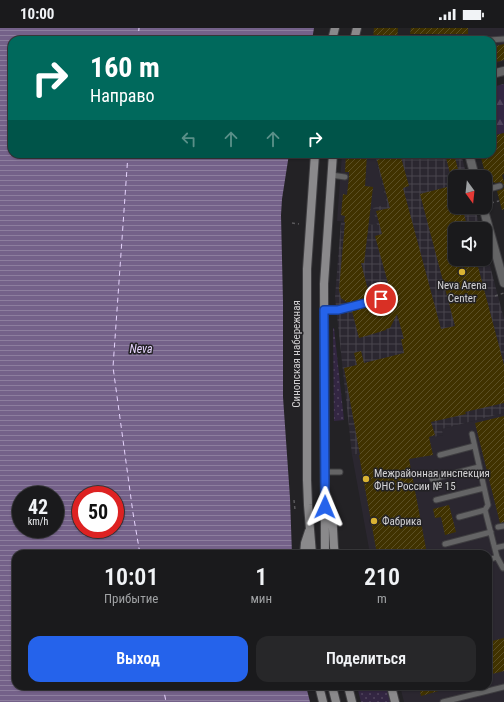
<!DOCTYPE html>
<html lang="ru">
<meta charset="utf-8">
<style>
body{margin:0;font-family:"Roboto Condensed",sans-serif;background:#272729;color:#f1f3f6;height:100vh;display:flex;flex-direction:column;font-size:15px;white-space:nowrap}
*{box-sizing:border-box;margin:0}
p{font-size:13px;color:#9fa1a3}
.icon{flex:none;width:22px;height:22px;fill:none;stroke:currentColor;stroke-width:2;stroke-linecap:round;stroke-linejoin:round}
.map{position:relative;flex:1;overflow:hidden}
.drawer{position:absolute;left:12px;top:522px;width:480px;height:140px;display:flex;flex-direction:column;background:#1a1a1c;border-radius:12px;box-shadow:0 1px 3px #0004,0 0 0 1px #38383b}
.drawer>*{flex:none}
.banner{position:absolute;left:8px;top:8px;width:488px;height:122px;border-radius:12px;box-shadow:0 1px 3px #0004,0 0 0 1px #38383b;background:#00695c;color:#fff;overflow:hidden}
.needle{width:26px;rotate:165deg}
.tools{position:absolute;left:448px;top:142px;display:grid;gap:8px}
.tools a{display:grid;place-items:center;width:44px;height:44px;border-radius:8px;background:#1a1a1c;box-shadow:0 1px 3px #0004,0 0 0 1px #38383b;font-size:20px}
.speed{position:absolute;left:12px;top:458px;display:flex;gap:8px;font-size:20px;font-weight:700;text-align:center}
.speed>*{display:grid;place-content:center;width:52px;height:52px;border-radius:50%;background:#1a1a1c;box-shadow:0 1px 3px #0004,0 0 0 1px #38383b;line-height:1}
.speed small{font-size:10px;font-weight:400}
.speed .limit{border:6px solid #d22;background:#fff;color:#111}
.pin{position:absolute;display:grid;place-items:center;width:34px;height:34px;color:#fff;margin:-17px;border:2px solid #fff;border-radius:50%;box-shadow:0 1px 4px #0007}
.me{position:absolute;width:44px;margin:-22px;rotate:1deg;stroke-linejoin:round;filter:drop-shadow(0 0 3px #0008)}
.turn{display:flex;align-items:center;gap:14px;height:84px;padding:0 16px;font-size:18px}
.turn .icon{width:52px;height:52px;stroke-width:2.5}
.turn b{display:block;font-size:28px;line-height:34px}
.lanes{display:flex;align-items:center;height:38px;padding:0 16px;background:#0003;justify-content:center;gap:20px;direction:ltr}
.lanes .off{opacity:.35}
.eta{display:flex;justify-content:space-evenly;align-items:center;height:68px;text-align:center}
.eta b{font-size:24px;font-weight:600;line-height:28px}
.primary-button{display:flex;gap:8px;margin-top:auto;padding:8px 16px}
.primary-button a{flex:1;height:46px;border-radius:12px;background:#2563eb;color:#fff;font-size:16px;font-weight:600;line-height:46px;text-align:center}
.primary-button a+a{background:#272729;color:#f1f3f6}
.status{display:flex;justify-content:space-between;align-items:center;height:28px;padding:0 20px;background:#1a1a1c;direction:ltr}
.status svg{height:11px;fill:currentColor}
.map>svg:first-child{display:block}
.built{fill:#2b2730}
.industrial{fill:url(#industrial-grid)}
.green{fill:url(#green-dots)}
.forest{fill:url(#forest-firs)}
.water{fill:url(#water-rules);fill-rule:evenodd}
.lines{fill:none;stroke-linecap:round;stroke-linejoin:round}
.ferry{stroke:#e7d5fe;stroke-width:1;stroke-dasharray:5 4;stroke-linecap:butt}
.building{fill:url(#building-hatch)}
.service-casing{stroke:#3f3e41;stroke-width:7}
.minor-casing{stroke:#3f3e41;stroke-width:10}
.tertiary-casing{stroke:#3f3e41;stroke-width:10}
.secondary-casing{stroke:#3f3e41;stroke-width:10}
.path{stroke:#5a595c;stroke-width:1.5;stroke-dasharray:3 3;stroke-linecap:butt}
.service{stroke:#646465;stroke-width:5}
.minor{stroke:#646465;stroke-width:8}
.tertiary{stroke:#646465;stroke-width:8}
.secondary{stroke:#8a898b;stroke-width:8}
.route-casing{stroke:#184099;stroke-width:10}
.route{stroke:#2563eb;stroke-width:7}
.poi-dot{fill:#dab333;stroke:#232225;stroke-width:1.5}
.labels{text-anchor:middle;stroke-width:3;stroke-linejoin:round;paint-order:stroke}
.poi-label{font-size:11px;fill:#d2d1d3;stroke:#232225;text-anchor:start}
.street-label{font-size:11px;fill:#d2d1d3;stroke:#232225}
.water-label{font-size:12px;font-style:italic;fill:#e7d5fe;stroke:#232225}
</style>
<div class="status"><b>10:00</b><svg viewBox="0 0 49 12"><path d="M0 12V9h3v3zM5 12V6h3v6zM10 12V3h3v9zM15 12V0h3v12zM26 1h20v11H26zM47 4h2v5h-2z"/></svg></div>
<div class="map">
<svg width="504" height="674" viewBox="0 0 504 674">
<defs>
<pattern id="industrial-grid" width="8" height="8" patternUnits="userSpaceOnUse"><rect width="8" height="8" fill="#2b2730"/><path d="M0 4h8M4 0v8" fill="none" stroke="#49454d"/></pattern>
<pattern id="green-dots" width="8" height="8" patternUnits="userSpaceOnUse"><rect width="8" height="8" fill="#332642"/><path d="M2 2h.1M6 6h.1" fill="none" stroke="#50445c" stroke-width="1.8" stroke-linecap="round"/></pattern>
<pattern id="forest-firs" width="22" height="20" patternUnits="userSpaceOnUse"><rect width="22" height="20" fill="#332642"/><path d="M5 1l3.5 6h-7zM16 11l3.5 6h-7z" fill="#50445c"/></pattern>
<pattern id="water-rules" width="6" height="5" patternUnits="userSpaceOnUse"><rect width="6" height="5" fill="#746189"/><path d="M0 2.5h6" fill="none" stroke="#8d7e9e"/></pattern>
<pattern id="building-hatch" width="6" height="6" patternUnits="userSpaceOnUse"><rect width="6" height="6" fill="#403200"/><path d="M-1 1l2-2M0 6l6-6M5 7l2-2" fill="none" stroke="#5b4f24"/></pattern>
</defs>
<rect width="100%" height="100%" fill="#232225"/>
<!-- built -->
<path class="built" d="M435 0H504V33L492 36V12H436Z
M342 126H394L376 131 387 176 377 197 337 193Z
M504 385V674H404L400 658H488V526H370L352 427 443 407 442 401Z"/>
<!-- industrial -->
<path class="industrial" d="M394 126H461L467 149H455V179H475L480 201H455V231H485V219L504 291V385L442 401 443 407 352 427 335 269 341 194 377 197 373 180 387 176 376 131Z"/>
<!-- green -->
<path class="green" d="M333 300H334L344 392 334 393Z
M357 658H386L390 674H361Z"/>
<!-- forest -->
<path class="forest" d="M504 56V105L492 108V59Z"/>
<!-- water -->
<path class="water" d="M0 0H314L312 12H12V126H289L282 171 281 187 283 274V369L290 470 292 526H16V658H306L310 674H0ZM21 467H55V501H21ZM81 467H115V501H81Z"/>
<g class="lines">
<!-- ferry -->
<path class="ferry" d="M138 12 139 0
M128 126 113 339 133 485 140 526
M163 658 166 674"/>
</g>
<!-- building -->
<path class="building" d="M374 0H398L397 12H373Z
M411 0H468V6H410Z
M504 16V32L492 35V19Z
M504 105V146L502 147 504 154V181L502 182 497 163 503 161 504 159V157L501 154 495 155 494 154 488 156 480 126H492V108Z
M346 126H367L365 158 373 159 364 235H361L370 270 349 275 346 274 341 270 339 262 345 194H344L345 188 341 187 343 166 347 167 349 149V144H345Z
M400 126 409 158 403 160 441 301 455 298 420 166 455 157V179H462L468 201H455V231H476L504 337V375L465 384 466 386 431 394 435 407 429 409 433 427 409 431 427 526H377L359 427H360L344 340 357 337 354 325 361 323 364 335 404 325 401 311H404L397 286 390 300 386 301V302L359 310 352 283 393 273 375 208 382 206 376 183 390 180 377 132Z
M445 126H454L460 149H451Z
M504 388V494L500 495 475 395Z
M449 477 456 504 445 507 441 489 435 490 433 481Z
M504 610V643L488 647V614Z
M419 658H449V660L421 668Z"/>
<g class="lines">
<!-- service casing -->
<g class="service-casing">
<path id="service" d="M489 12 504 11
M331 147 345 149
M485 162 500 158
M324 282H338L381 271
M472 406 488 477 485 482 497 529
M440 427 474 418
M325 444H340
M432 451 479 439
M436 472 484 460
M459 489 485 482
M498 499 504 498
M445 516 491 504
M495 520 504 518
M488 532 497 529 503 540 504 539
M443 674 504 659"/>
</g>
<!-- minor casing -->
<g class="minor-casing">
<path id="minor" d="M469 126 475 149
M483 179 504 255"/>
</g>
<!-- tertiary casing -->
<g class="tertiary-casing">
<path id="tertiary" d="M492 46 504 43"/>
</g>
<!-- secondary casing -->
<g class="secondary-casing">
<path id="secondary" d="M332 12 335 0
M354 12 357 0
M327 470 332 483 334 519 335 526
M304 526 305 515 309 503
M312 526 308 477 307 452V241L315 126
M325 526 324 256 333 126
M319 658 323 674
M332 658 336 674
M348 658 352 674
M391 658 395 674"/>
</g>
<!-- path -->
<path class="path" d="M491 175 499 173
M292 195 299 196
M495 268 504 265
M294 472 295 482"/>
<!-- service -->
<use href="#service" class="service"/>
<!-- minor -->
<use href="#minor" class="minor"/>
<!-- tertiary -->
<use href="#tertiary" class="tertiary"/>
<!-- secondary -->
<use href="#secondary" class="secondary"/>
</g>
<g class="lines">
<!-- route casing -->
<g class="route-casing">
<path id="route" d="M325 479 324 282H338L381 271"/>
</g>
<!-- route -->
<use href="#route" class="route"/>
</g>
<!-- markers -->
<g class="poi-dot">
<circle cx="462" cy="244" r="4"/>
<circle cx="366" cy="451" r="4"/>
<circle cx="374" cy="493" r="4"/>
</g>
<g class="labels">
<!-- poi labels -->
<g class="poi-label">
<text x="462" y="261" text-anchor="middle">Neva Arena<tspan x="462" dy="13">Center</tspan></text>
<text x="374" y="449">Межрайонная инспекция<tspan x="374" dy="13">ФНС России № 15</tspan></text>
<text x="382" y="497">Фабрика</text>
</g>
<!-- street labels -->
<g class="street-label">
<text transform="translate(296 326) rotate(-90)" y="4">Синопская набережная</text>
</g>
<!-- water labels -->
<g class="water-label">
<text x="141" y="325">Neva</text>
</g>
</g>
</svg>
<div class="tools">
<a><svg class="needle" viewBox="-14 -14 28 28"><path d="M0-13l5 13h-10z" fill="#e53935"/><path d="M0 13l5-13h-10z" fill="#9fa1a3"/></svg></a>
<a><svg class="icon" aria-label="sound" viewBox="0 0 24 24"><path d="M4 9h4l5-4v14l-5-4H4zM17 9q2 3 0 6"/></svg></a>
</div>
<div class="speed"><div>42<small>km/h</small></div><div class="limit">50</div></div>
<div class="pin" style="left:381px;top:271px;background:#d93025"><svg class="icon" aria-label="arrive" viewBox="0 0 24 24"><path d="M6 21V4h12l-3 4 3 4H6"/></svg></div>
<svg class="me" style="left:325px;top:479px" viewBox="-20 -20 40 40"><path d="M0-17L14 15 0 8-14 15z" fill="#2563eb" stroke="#fff" stroke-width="4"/></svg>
<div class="banner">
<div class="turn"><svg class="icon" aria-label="right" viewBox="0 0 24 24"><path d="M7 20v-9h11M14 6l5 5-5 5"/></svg><div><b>160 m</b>Направо</div></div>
<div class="lanes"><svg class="icon off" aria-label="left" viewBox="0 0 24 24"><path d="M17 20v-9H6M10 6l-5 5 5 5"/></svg><svg class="icon off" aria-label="ahead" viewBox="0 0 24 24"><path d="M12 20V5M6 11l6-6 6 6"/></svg><svg class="icon off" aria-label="ahead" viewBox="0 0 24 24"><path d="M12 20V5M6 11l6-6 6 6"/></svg><svg class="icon" aria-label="right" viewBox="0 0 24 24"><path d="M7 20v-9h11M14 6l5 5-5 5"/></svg></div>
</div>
<section class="drawer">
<div class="eta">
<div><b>10:01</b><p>Прибытие</p></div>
<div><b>1</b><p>мин</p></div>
<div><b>210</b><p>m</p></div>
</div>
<div class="primary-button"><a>Выход</a><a>Поделиться</a></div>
</section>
</div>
